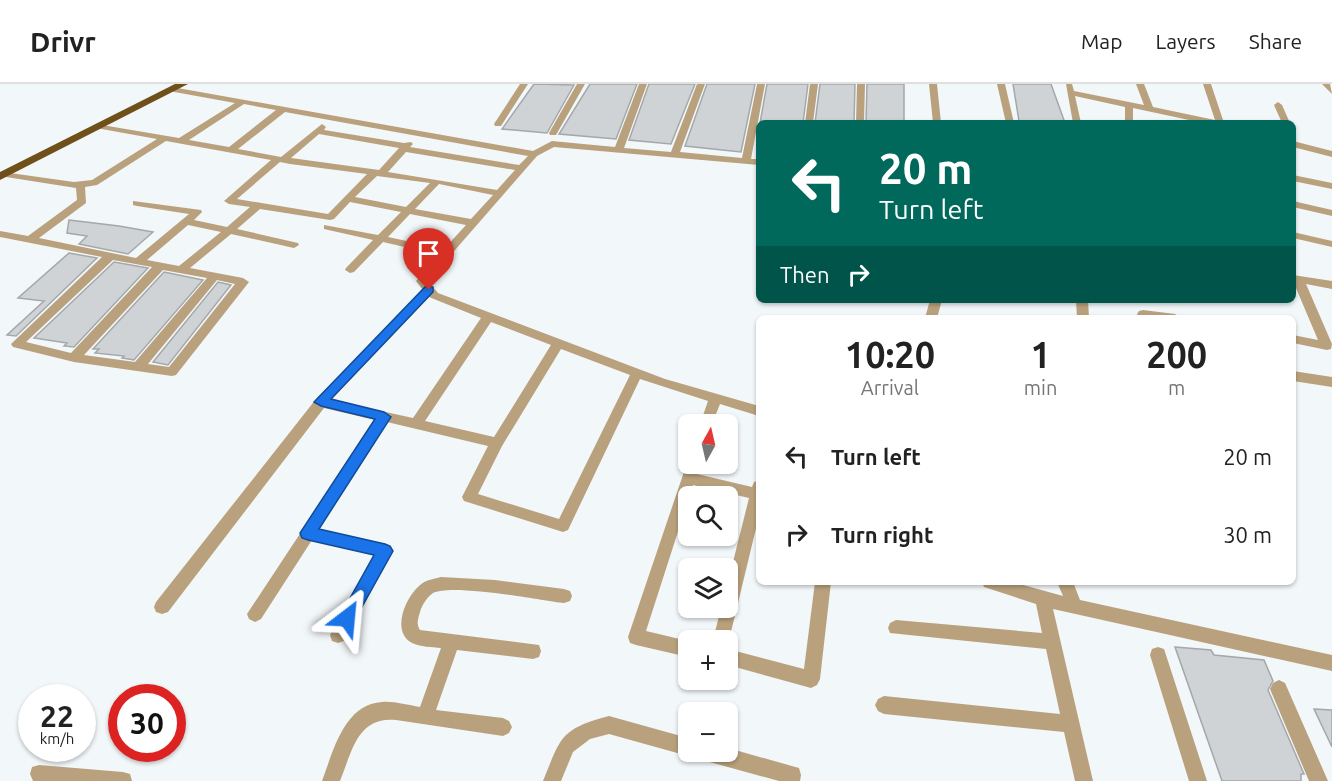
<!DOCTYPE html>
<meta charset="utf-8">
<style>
body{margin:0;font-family:Ubuntu,sans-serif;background:#f2f2f2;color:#222;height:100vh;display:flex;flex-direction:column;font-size:22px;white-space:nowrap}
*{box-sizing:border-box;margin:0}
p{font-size:20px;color:#767676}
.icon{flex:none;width:33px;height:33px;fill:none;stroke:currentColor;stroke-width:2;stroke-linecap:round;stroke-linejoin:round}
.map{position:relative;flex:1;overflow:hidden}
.panel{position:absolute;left:756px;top:231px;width:540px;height:270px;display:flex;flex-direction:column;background:#fff;border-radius:9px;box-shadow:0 2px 4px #0004}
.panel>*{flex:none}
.banner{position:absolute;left:756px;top:36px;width:540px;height:183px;border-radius:9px;box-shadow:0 2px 4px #0004;background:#00695c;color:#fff;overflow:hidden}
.needle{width:39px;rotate:8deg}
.buttons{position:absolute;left:678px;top:330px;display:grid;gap:12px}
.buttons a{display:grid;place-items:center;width:60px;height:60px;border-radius:9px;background:#fff;box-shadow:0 2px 4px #0004;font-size:30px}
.speed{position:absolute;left:18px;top:600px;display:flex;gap:12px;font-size:30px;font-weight:700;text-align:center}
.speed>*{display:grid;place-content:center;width:78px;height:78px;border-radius:50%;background:#fff;box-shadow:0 2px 4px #0004;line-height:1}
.speed small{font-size:15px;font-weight:400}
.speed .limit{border:9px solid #d22;background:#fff;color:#111}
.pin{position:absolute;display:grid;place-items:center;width:51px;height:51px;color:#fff;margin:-62px -26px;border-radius:50% 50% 50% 0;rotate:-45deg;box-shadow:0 0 6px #0007}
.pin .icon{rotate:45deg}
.me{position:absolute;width:66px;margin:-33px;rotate:29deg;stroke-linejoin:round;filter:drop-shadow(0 0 4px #0008)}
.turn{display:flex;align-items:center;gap:21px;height:126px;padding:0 24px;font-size:27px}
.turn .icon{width:78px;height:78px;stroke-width:2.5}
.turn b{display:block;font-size:42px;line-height:51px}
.then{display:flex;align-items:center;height:57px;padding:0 24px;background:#0003;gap:12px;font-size:22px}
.eta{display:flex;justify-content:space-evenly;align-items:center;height:102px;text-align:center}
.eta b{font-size:36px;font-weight:700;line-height:42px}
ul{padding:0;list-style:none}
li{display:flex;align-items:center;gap:18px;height:78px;padding:0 24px}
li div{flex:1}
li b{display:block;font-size:22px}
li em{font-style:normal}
header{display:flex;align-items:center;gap:36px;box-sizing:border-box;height:84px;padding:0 30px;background:#fff;border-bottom:2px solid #e0e0e0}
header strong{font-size:28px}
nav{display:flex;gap:33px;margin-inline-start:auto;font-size:21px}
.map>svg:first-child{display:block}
.building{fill:#cfd3d5;stroke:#a4a8aa;stroke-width:1.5}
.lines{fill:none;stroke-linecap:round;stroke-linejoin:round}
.minor{fill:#baa17d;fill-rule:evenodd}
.trunk{fill:#70501a;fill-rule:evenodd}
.route{fill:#1a73e8;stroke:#114b97;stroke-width:1.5}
</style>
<header>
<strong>Drivr</strong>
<nav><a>Map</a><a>Layers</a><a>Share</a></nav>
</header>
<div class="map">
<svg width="1332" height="697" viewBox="0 0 1332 697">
<rect width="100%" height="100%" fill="#f2f7f9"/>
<!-- building -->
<path class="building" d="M534 0 574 1 547 49 502 45Z
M590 0H637L616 55 559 50Z
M649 0H695L671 60 629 56Z
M707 0H755L741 68 685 62Z
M767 0H808L803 39H760Z
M820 0H855L854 39H815Z
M867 0H904V39H866Z
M1013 0H1051L1065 39 1019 37Z
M69 136 119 142 153 148 128 170 79 160 87 152 67 149Z
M69 169 97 174 16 252 7 251 44 217 18 214Z
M114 178 148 184 74 263 64 262 67 259 34 254Z
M164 188 203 196 134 276 122 274 124 272 95 269 99 265H93Z
M218 198 231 201 168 281 153 278Z
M1175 563 1211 566 1214 571 1264 576 1273 597 1268 606 1304 690H1301V697H1222Z
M1314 625 1332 626V663Z"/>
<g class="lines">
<!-- minor -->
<path class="minor" d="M520 0H528L501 42H495L494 40Z
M577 0H585L556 51H550L549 49Z
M639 0H647L624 64 671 68 697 0H705L680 68 742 74 757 0H765L751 75H759V81L554 63 537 72 428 197 438 209 665 295 759 322V332L720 320 712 340H700L708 317 640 295 568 446 563 448 464 417 462 413 488 362 387 338 319 445 385 460 390 462 393 467 344 557 338 559 332 557 330 551 374 471 312 456 261 535 255 538 249 535 247 530 375 336 324 324 168 528 162 530 156 528 154 523 156 518 316 315 423 206 416 197 439 171 383 158 354 188 350 189 345 186 346 184 373 156 324 145V141L378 151 401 128 350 118 334 135 330 136 260 125 237 145 298 159 299 161 294 164 231 150 190 184 243 194 249 198 176 291 172 292 74 278 13 263 11 260 102 173 0 153V147L28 152 77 116 76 104 6 93 1 90 3 88 74 98 92 96 157 55 96 44V40L179 54 235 19 169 7V3H172L533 67 552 57 615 63ZM244 20 276 26 229 63 189 56ZM285 28 528 72 519 81 410 63 413 60 411 58 404 59 324 46 326 43 322 40 281 73 238 65ZM319 50 399 64 379 86 291 74ZM166 57 271 76 224 117 229 120 250 123 227 143 194 136 202 128 201 126 133 117V121L137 122 189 130 136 174 39 154 86 119 85 103 97 101ZM406 68 515 86 497 106 388 88ZM280 78 290 80 367 90 328 130 237 115ZM377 92 430 99 406 123 355 113ZM439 100 493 111 471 135 415 125ZM410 130 466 141 444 165 388 153ZM188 141 221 148 179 182 147 176ZM113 176 152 183 71 269 26 258ZM163 186 207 194 135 278 84 271ZM217 196 235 200 169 283 148 280ZM429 213 481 234 413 334 331 316ZM491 238 551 261 494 353 425 337ZM561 265 630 291 559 435 478 410 502 362Z
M810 0H818L813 39H805Z
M857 0H865L864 39H856Z
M929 0H937L941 39H933Z
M997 0H1005L1014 39H1006Z
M1066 0H1072L1074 7 1144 21 1136 0H1144L1153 23 1215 36 1203 0H1211L1224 39H1203L1133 24V39H1125V23L1075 12 1081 39H1073Z
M1322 0H1330L1332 10Z
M1278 18 1282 21 1290 39H1282L1274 21Z
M1293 57 1332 67V73L1293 63Z
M1293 91 1332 99V105L1293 97Z
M1293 117 1332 126V132L1293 123Z
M1293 148 1332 157V163L1293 154Z
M1293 191 1332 197V205L1306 200 1332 260 1331 265 1327 266 1293 259V251L1318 256 1293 197Z
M930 216H942L937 234H925Z
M1076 216H1088L1089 234H1077Z
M1143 226 1175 230 1181 234 1139 233 1137 230 1139 227Z
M1293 287 1332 293V303L1293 297Z
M688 376V380H700L697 390 752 403 754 398 759 396V432L729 556 728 560V556H713L721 524H728V498L749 414 693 401 646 547 688 557V573L636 561 630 559 628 553Z
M441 493 495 496 564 505 570 507 572 512 570 517 564 519C540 516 451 499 433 509 427 513 422 521 420 528 418 535 416 540 420 546L539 561 541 567 539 573 533 575 457 566 436 626 503 634 509 637 512 643 509 649 503 652 396 636C357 632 352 668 340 697H322C333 668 344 620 382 618 394 617 407 621 420 623L441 564C432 563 420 563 412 559 391 548 405 514 419 502 425 496 433 495 441 493Z
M815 498H831L820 595 817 601 811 604 728 581V565L804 585Z
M982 498H1012L1063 512 1057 498H1073L1080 516 1332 571V587L1053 525 1093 697H1075L1064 648 884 630 878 627 875 621 878 615 884 612 1060 630 1046 565 890 549 888 544 890 539 896 536 1042 549 1036 520 984 503Z
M1158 563 1164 565 1166 571 1207 697H1189L1150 571 1152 565Z
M1279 596 1285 599 1328 697H1309L1270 605 1273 599Z
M609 632 688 654V668H695L694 669 688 672 609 650 590 655 573 668 561 697H543C561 653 560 645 609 632Z
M728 664 799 684 801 691 800 697H779L706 677 699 675 697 668H728Z
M39 681 123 688 130 690 132 697H33L30 690 32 683Z"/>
<!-- trunk -->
<path class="trunk" d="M175 0H188L0 96V88Z"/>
</g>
<!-- route -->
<path class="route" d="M429 202 433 203V208L331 315 384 328 391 333 319 445 385 460 390 462 393 467 353 539 347 542 341 539 339 534 374 471 308 456 302 454 300 449 375 335 321 322 314 318 425 203Z"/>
</svg>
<div class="buttons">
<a><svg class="needle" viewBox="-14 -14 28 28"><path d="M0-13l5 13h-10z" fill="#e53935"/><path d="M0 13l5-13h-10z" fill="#767676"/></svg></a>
<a><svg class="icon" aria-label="search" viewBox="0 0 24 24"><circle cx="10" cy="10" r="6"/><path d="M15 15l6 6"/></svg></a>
<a><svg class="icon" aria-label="layers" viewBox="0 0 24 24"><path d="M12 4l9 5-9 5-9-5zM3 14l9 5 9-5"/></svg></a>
<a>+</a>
<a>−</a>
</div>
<div class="speed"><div>22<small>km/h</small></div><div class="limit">30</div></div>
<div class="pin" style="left:429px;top:206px;background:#d93025"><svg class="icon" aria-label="arrive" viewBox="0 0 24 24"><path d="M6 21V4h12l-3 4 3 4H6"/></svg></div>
<svg class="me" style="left:347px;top:534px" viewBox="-20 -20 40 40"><path d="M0-17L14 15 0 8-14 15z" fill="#1a73e8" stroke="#fff" stroke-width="4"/></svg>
<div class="banner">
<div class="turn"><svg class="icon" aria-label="left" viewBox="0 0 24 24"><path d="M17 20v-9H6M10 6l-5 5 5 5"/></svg><div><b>20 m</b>Turn left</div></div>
<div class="then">Then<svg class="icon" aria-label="right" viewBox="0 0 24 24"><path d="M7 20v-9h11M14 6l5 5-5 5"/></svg></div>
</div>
<section class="panel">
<div class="eta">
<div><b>10:20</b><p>Arrival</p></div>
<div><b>1</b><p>min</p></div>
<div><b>200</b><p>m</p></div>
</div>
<ul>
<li><svg class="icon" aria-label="left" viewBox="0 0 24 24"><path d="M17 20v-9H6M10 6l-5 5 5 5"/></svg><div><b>Turn left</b></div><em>20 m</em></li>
<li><svg class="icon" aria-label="right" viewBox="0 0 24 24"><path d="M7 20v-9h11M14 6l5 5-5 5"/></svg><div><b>Turn right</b></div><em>30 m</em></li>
</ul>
</section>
</div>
